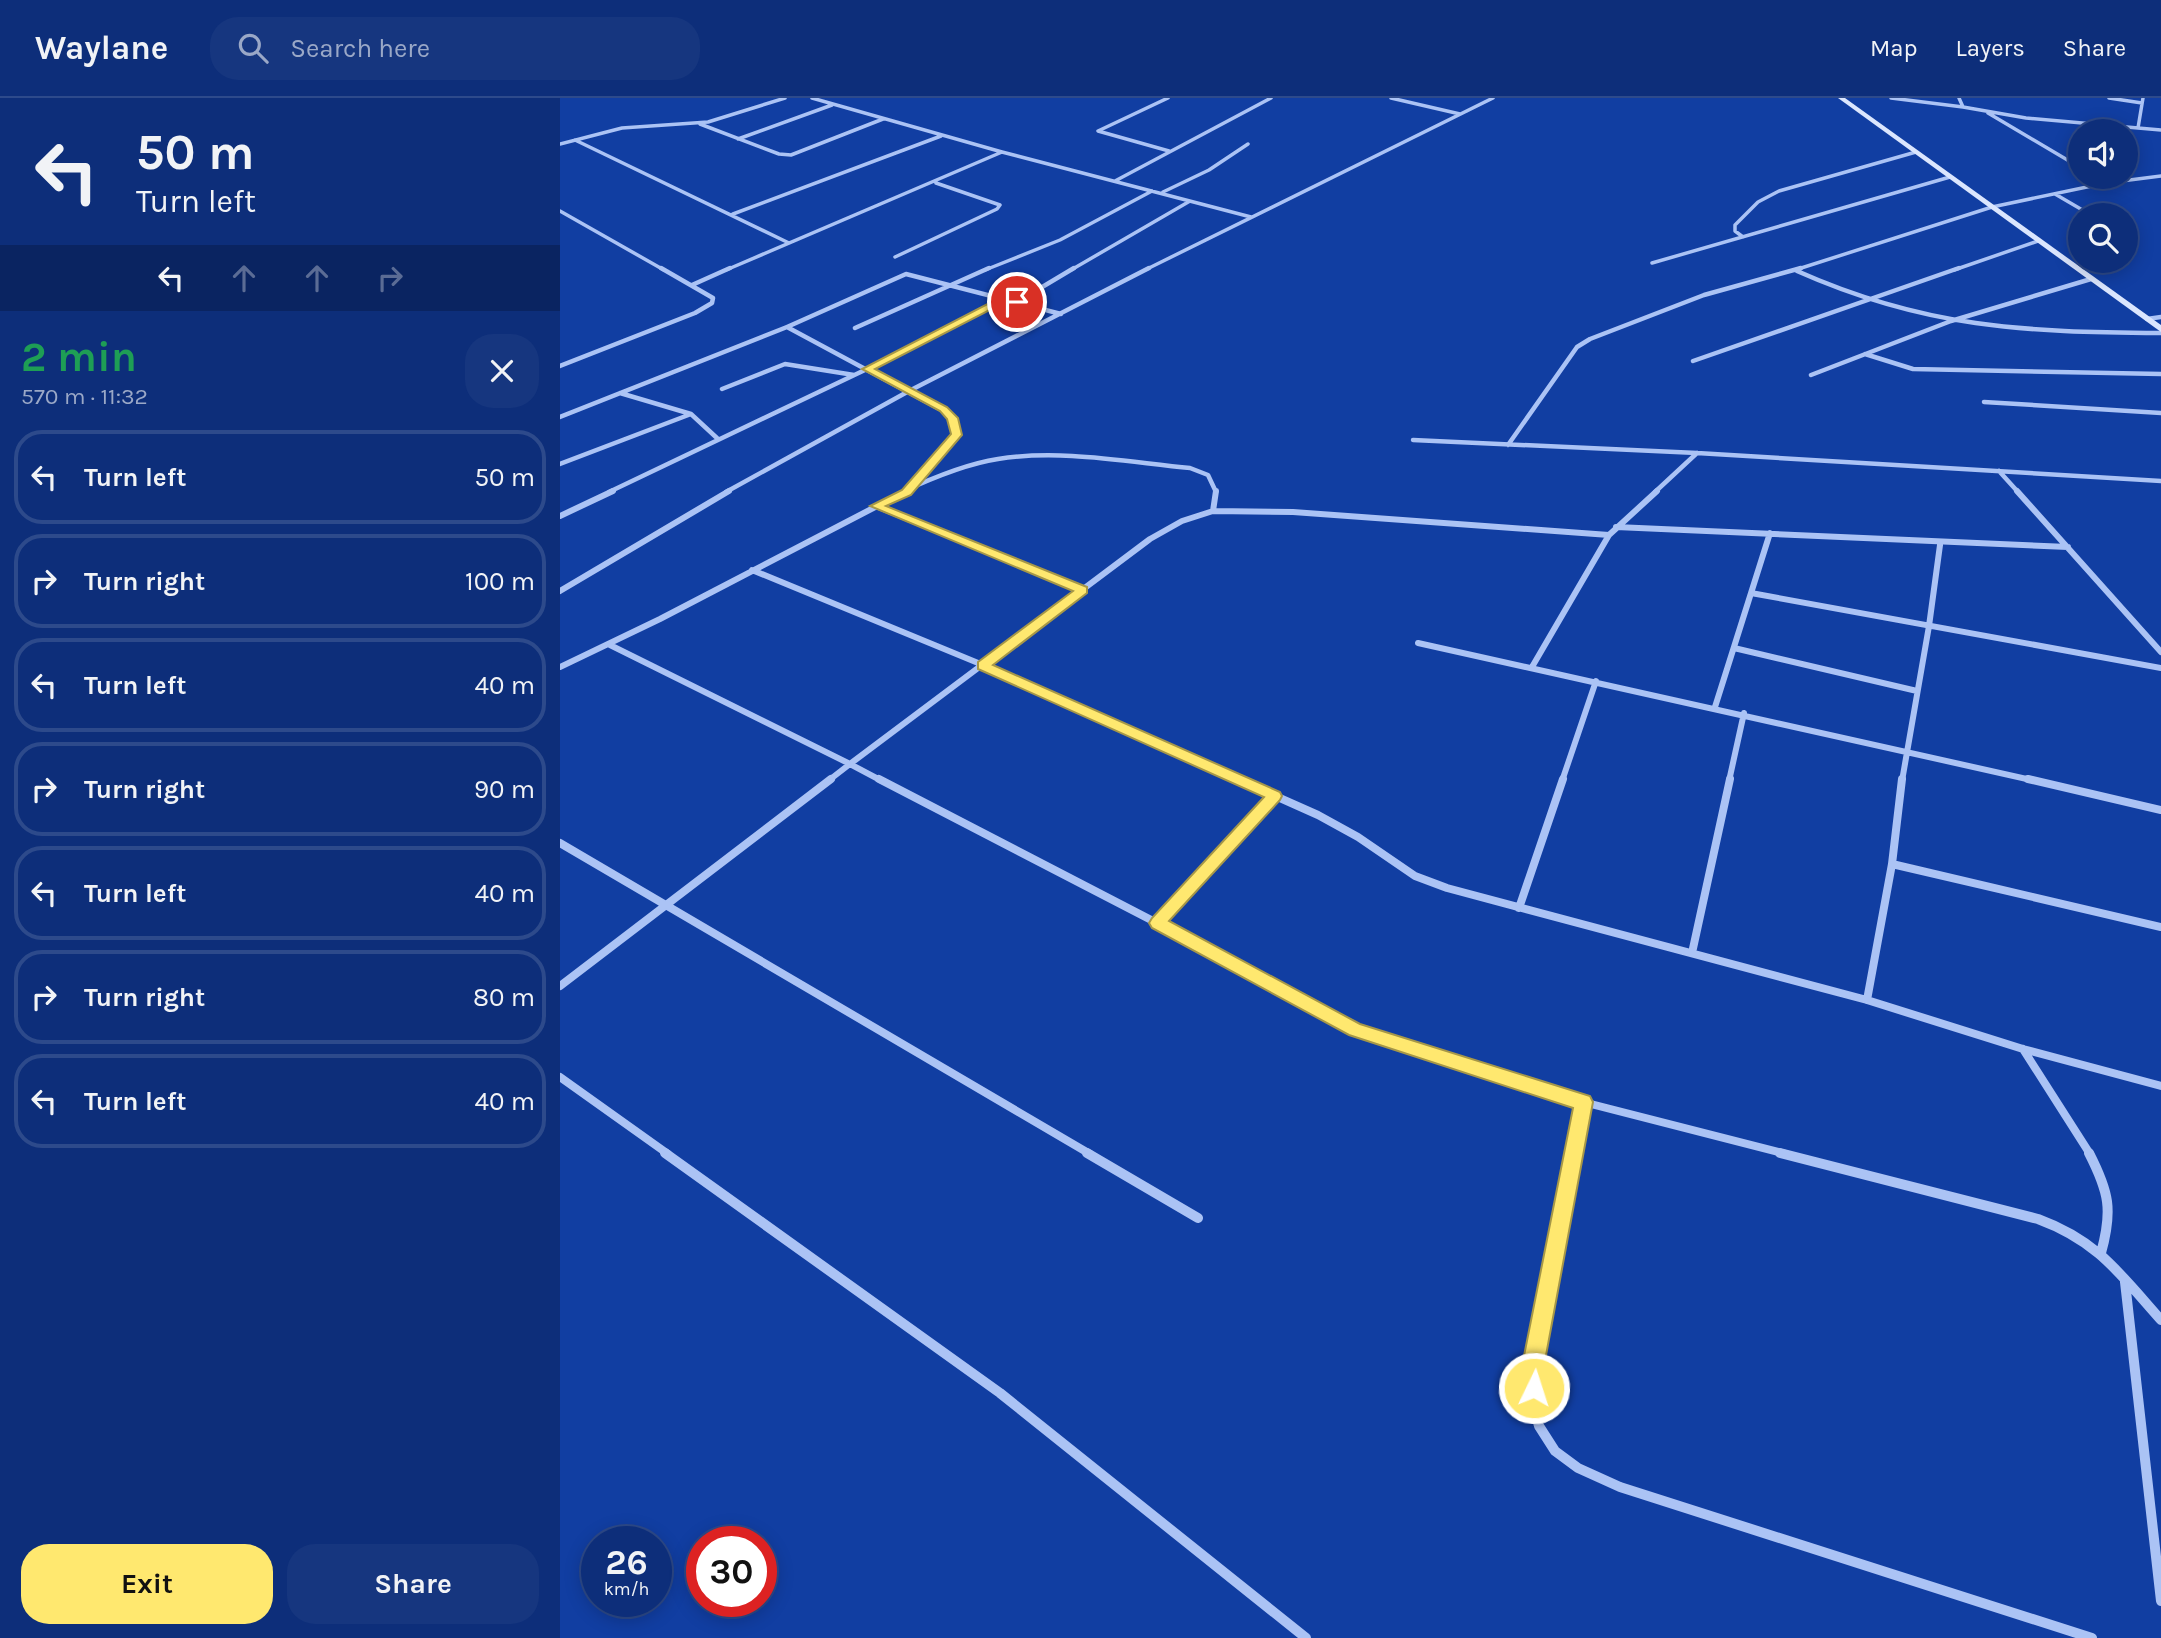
<!DOCTYPE html>
<meta charset="utf-8">
<style>
body{margin:0;font-family:Karla,sans-serif;background:#16367f;color:#f1f3f6;height:100vh;display:flex;flex-direction:column;font-size:26px;white-space:nowrap}
*{box-sizing:border-box;margin:0}
p{font-size:23px;color:#9aa8c7}
.icon{flex:none;width:38px;height:38px;fill:none;stroke:currentColor;stroke-width:2;stroke-linecap:round;stroke-linejoin:round}
.map{position:relative;flex:1;overflow:hidden}
.side{display:flex;flex-direction:column;background:#0d2e7a;width:560px}
.side>*{flex:none}
.guide{background:#0d2e7a;color:#f1f3f6;overflow:hidden}
.tools{position:absolute;left:1508px;top:21px;display:grid;gap:14px}
.tools a{display:grid;place-items:center;width:70px;height:70px;border-radius:50%;background:#0d2e7a;box-shadow:0 4px 18px #0003,0 0 0 2px #2d4a8b;font-size:35px}
.speed{position:absolute;left:21px;top:1428px;display:flex;gap:14px;font-size:35px;font-weight:700;text-align:center}
.speed>*{display:grid;place-content:center;width:91px;height:91px;border-radius:50%;background:#0d2e7a;box-shadow:0 4px 18px #0003,0 0 0 2px #2d4a8b;line-height:1}
.speed small{font-size:18px;font-weight:400}
.speed .limit{border:10px solid #d22;background:#fff;color:#111}
.pin{position:absolute;display:grid;place-items:center;width:60px;height:60px;color:#fff;margin:-30px;border:4px solid #fff;border-radius:50%;box-shadow:0 2px 7px #0007}
.me{position:absolute;width:77px;margin:-38px;rotate:4deg;stroke-linejoin:round;filter:drop-shadow(0 0 5px #0008)}
.turn{display:flex;align-items:center;gap:24px;height:147px;padding:0 21px;font-size:32px}
.turn .icon{width:91px;height:91px;stroke-width:2.5}
.turn b{display:block;font-size:49px;line-height:60px}
.lanes{display:flex;align-items:center;height:66px;padding:0 21px;background:#0003;justify-content:center;gap:35px;direction:ltr}
.lanes .off{opacity:.35}
.round{display:grid;place-items:center;flex:none;width:74px;height:74px;border-radius:28px;background:#16367f}
.headline{display:flex;align-items:center;justify-content:space-between;height:119px;padding:0 21px}
h1{font-size:42px;font-weight:700;line-height:52px;color:#1e9e55}
.action{display:flex;gap:14px;margin-top:auto;padding:14px 21px}
.action a{flex:1;height:80px;border-radius:28px;background:#ffe86f;color:#111;font-size:28px;font-weight:700;line-height:80px;text-align:center}
.action a+a{background:#16367f;color:#f1f3f6}
ul{padding:0;list-style:none}
li{display:flex;align-items:center;gap:21px;height:94px;margin:0 14px 10px;padding:0 7px;border:4px solid #2d4a8b;border-radius:28px}
li div{flex:1}
li b{display:block;font-size:26px}
li em{font-style:normal}
header{display:flex;align-items:center;gap:42px;box-sizing:border-box;height:98px;padding:0 35px;background:#0d2e7a;border-bottom:2px solid #2d4a8b}
header strong{font-size:33px}
nav{display:flex;gap:38px;margin-inline-start:auto;font-size:24px}
.search{width:490px;height:63px;background:#16367f;display:flex;align-items:center;gap:18px;box-sizing:border-box;padding:0 24px;border-radius:28px;color:#9aa8c7;font-size:26px}
main{display:flex;flex:1;min-height:0}
.map>svg:first-child{display:block}
.lines{fill:none;stroke-linecap:round;stroke-linejoin:round}
.street-far4{stroke:#abc3f5;stroke-width:3.5}
.street-far3{stroke:#abc3f5;stroke-width:4.5}
.street-far2{stroke:#abc3f5;stroke-width:6}
.street-far1{stroke:#abc3f5;stroke-width:8}
.street{stroke:#abc3f5;stroke-width:10}
.secondary{fill:#dbe6fe;fill-rule:evenodd}
.route{fill:#ffe86f;stroke:#a69748;stroke-width:2}
</style>
<header>
<strong>Waylane</strong>
<div class="search"><svg class="icon" aria-label="search" viewBox="0 0 24 24"><circle cx="10" cy="10" r="6"/><path d="M15 15l6 6"/></svg>Search here</div>
<nav><a>Map</a><a>Layers</a><a>Share</a></nav>
</header>
<main>
<section class="side">
<div class="guide">
<div class="turn"><svg class="icon" aria-label="left" viewBox="0 0 24 24"><path d="M17 20v-9H6M10 6l-5 5 5 5"/></svg><div><b>50 m</b>Turn left</div></div>
<div class="lanes"><svg class="icon" aria-label="left" viewBox="0 0 24 24"><path d="M17 20v-9H6M10 6l-5 5 5 5"/></svg><svg class="icon off" aria-label="ahead" viewBox="0 0 24 24"><path d="M12 20V5M6 11l6-6 6 6"/></svg><svg class="icon off" aria-label="ahead" viewBox="0 0 24 24"><path d="M12 20V5M6 11l6-6 6 6"/></svg><svg class="icon off" aria-label="right" viewBox="0 0 24 24"><path d="M7 20v-9h11M14 6l5 5-5 5"/></svg></div>
</div>
<div class="headline"><div><h1>2 min</h1><p>570 m · 11:32</p></div><a class="round"><svg class="icon" aria-label="close" viewBox="0 0 24 24"><path d="M6 6l12 12M18 6L6 18"/></svg></a></div>
<ul>
<li><svg class="icon" aria-label="left" viewBox="0 0 24 24"><path d="M17 20v-9H6M10 6l-5 5 5 5"/></svg><div><b>Turn left</b></div><em>50 m</em></li>
<li><svg class="icon" aria-label="right" viewBox="0 0 24 24"><path d="M7 20v-9h11M14 6l5 5-5 5"/></svg><div><b>Turn right</b></div><em>100 m</em></li>
<li><svg class="icon" aria-label="left" viewBox="0 0 24 24"><path d="M17 20v-9H6M10 6l-5 5 5 5"/></svg><div><b>Turn left</b></div><em>40 m</em></li>
<li><svg class="icon" aria-label="right" viewBox="0 0 24 24"><path d="M7 20v-9h11M14 6l5 5-5 5"/></svg><div><b>Turn right</b></div><em>90 m</em></li>
<li><svg class="icon" aria-label="left" viewBox="0 0 24 24"><path d="M17 20v-9H6M10 6l-5 5 5 5"/></svg><div><b>Turn left</b></div><em>40 m</em></li>
<li><svg class="icon" aria-label="right" viewBox="0 0 24 24"><path d="M7 20v-9h11M14 6l5 5-5 5"/></svg><div><b>Turn right</b></div><em>80 m</em></li>
<li><svg class="icon" aria-label="left" viewBox="0 0 24 24"><path d="M17 20v-9H6M10 6l-5 5 5 5"/></svg><div><b>Turn left</b></div><em>40 m</em></li>
</ul>
<div class="action"><a>Exit</a><a>Share</a></div>
</section>
<div class="map">
<svg width="1601" height="1540" viewBox="0 0 1601 1540">
<rect width="100%" height="100%" fill="#113ea2"/>
<g class="lines">
<!-- street-far4 -->
<path class="street-far4" d="M252 0 442 54 691 119
M608 0 538 33 609 53
M831 0 900 16
M1331 0 1403 9 1399 0
M1549 0 1582 5
M1403 9 1466 20 1578 30 1583 0
M1428 15 1521 70
M140 26 219 56 231 57 323 21
M1578 30 1601 32
M178 41 272 7
M15 42 229 145
M0 46 62 30 148 24 225 0
M1535 79 1546 85 1601 78
M555 83 711 0
M603 94 649 72 688 46
M1495 96 1531 117
M0 113 104 172
M173 116 381 38
M1183 139 1175 133V127L1198 104 1219 93 1356 54
M335 159 437 111 440 107 376 85
M1092 165 1390 79
M166 172 442 54
M425 172 500 142 592 93
M511 172 630 103
M585 172 933 0
M1235 172 1432 109 1546 85
M1394 172 1478 143"/>
<!-- street-far3 -->
<path class="street-far3" d="M1237 173C1365 230 1464 234 1601 235
M132 187 170 170
M457 204 514 170
M1587 221 1601 219
M227 229 389 316 397 337 349 391
M295 230 429 170
M1305 256 1353 271 1601 276
M1133 263 1399 170
M0 268 135 215 152 205 153 200 101 170
M1251 277 1391 223 1531 181
M162 291 225 266 294 277
M60 295 131 316 158 341
M1424 304 1601 315
M0 319 227 229 346 176 501 216
M853 342 1137 355 1601 383
M948 347 1017 249 1030 241 1144 197 1241 170
M0 366 131 316
M1439 373 1458 394
M49 394 307 271 444 200
M166 394 349 293 589 170
M342 394C372 380 405 366 438 361 501 351 567 364 630 370L648 377 656 394
M1095 394 1137 355"/>
<!-- street-far2 -->
<path class="street-far2" d="M656 393 653 413 733 414 1049 437 1097 393
M1457 393 1601 554
M316 408 522 492
M0 418 53 393
M1056 429 1508 449
M192 472 423 567 681 683
M0 493 169 393
M1191 495 1601 570
M858 545 1476 683
M50 547 290 666 590 441 622 423 653 413
M1174 550 1357 593
M0 569 100 521 346 393
M972 569 1049 437
M1155 609 1210 435
M268 683 290 666 322 683
M1002 683 1036 583
M1169 683 1184 615
M1342 683 1369 528 1380 447"/>
<!-- street-far1 -->
<path class="street-far1" d="M319 681 597 825 795 932 1023 1004 1226 1056
M677 681 758 717 798 739 855 778 887 790 1307 902 1463 951 1601 988
M1468 681 1601 712
M0 745 530 1056
M1332 766 1601 829
M959 810 1003 681
M597 825 715 698
M1132 855 1170 681
M0 888 271 681
M1307 902 1332 766 1342 681
M1463 951 1530 1056
M0 979 108 1056
M1013 1056 1023 1004"/>
<!-- street -->
<path class="street" d="M105 1055 440 1295 746 1540
M527 1055 638 1120
M1013 1055 973 1268V1307L979 1328 995 1353 1018 1370 1060 1389 1532 1540
M1220 1055 1478 1121C1538 1143 1560 1176 1601 1222
M1529 1055C1549 1094 1553 1112 1541 1155
M1565 1184 1601 1503"/>
<!-- secondary -->
<path class="secondary" d="M1278 0H1285L1601 227V234Z"/>
</g>
<!-- route -->
<path class="route" d="M441 199 462 204 457 207 445 204 315 271 387 309 398 320 402 337 351 397 326 408 527 489V495L433 567 720 694 722 698 720 702 609 823 800 926 1030 998 1033 1004 984 1268 985 1290 981 1298 974 1301 966 1298 962 1290V1268L1013 1010 789 937 592 830 589 825 592 820 704 699 418 571V564L513 493 310 408 342 392 391 336 387 321 380 313 302 271Z"/>
</svg>
<div class="tools">
<a><svg class="icon" aria-label="sound" viewBox="0 0 24 24"><path d="M4 9h4l5-4v14l-5-4H4zM17 9q2 3 0 6"/></svg></a>
<a><svg class="icon" aria-label="search" viewBox="0 0 24 24"><circle cx="10" cy="10" r="6"/><path d="M15 15l6 6"/></svg></a>
</div>
<div class="speed"><div>26<small>km/h</small></div><div class="limit">30</div></div>
<div class="pin" style="left:457px;top:204px;background:#d93025"><svg class="icon" aria-label="arrive" viewBox="0 0 24 24"><path d="M6 21V4h12l-3 4 3 4H6"/></svg></div>
<svg class="me" style="left:974px;top:1290px" viewBox="-20 -20 40 40"><circle r="17" fill="#ffe86f" stroke="#fff" stroke-width="3"/><path d="M0-11L8 9 0 5-8 9z" fill="#fff"/></svg>
</div>
</main>
